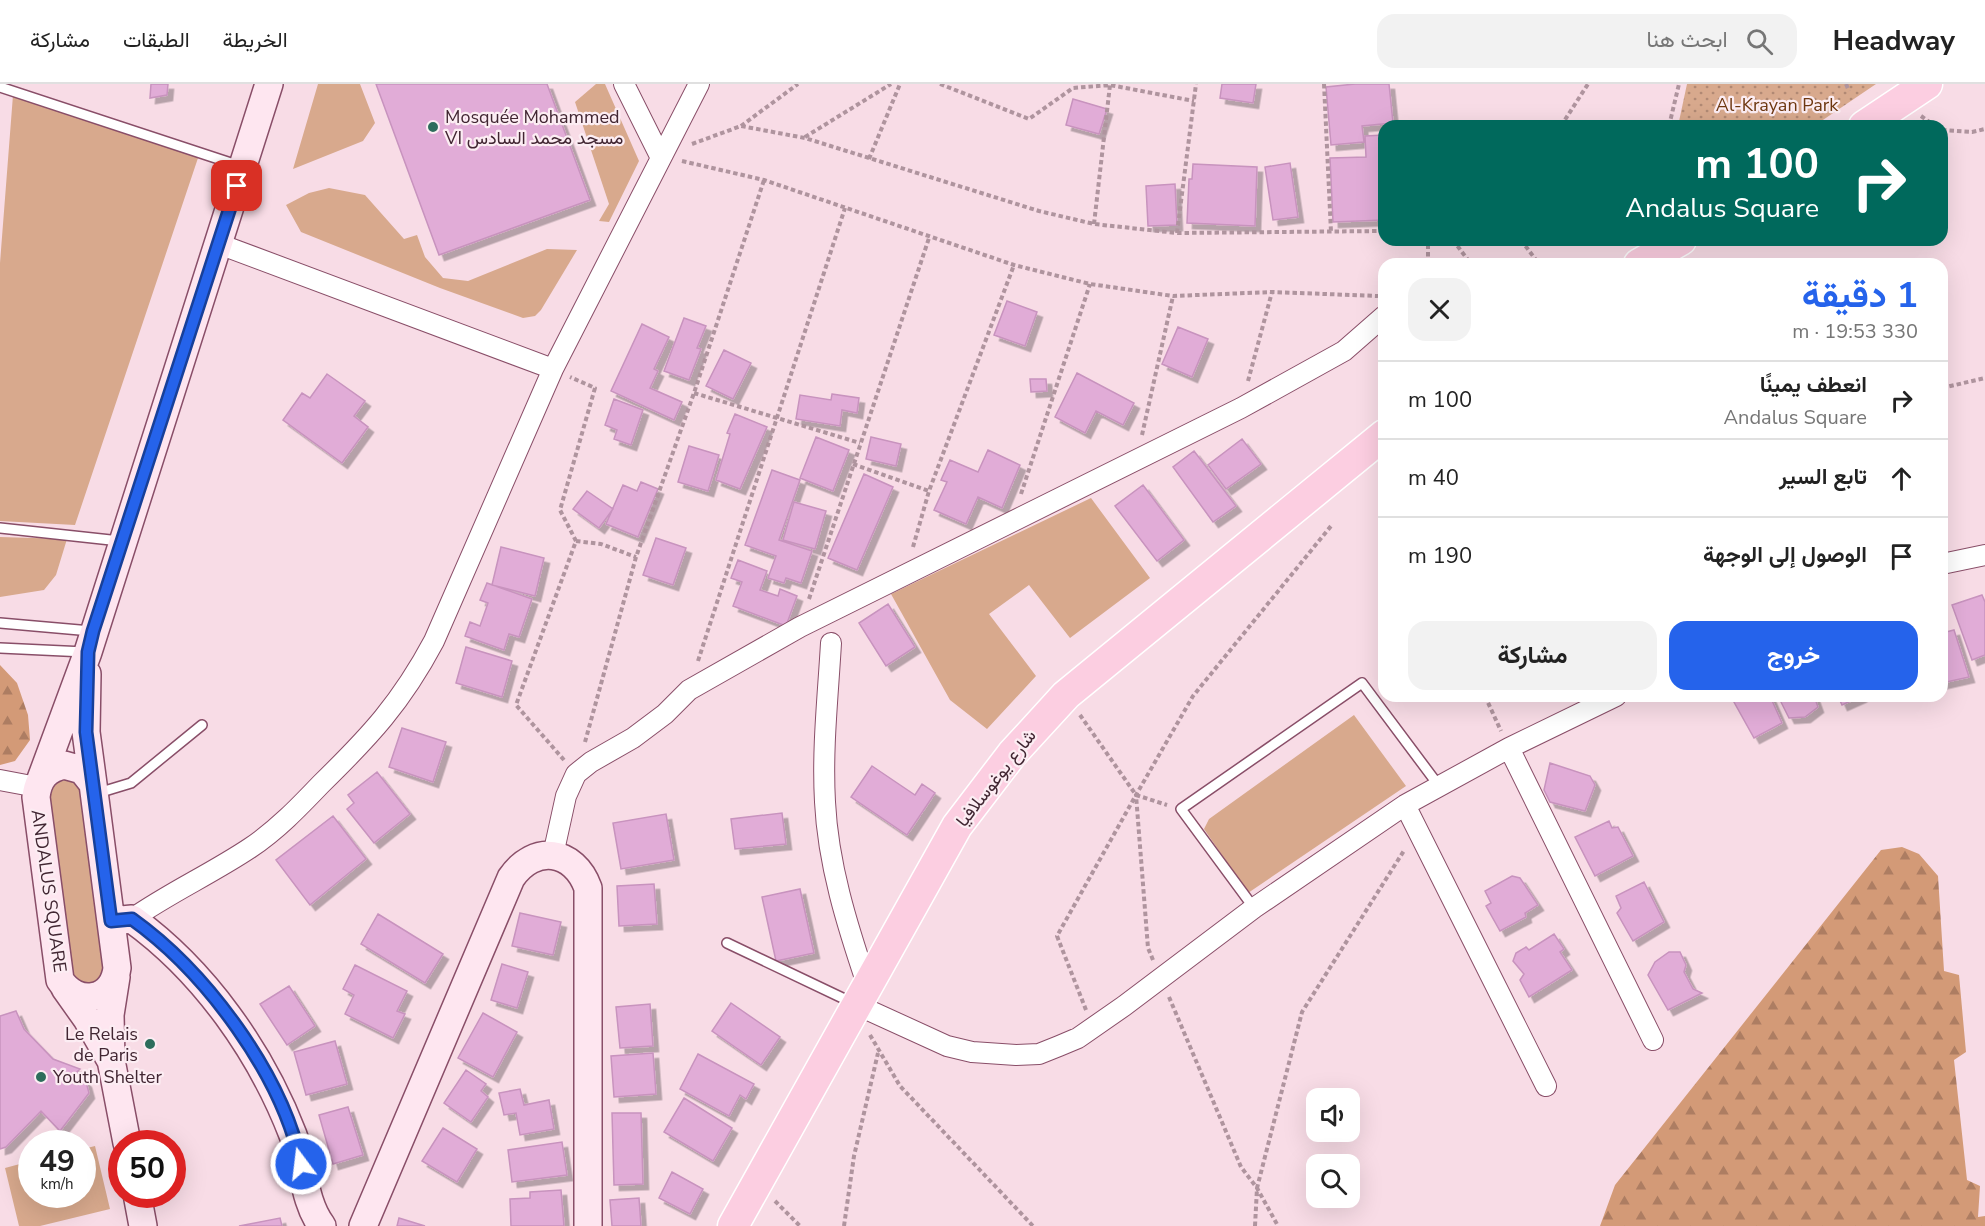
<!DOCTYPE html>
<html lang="ar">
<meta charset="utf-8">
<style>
body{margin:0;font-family:"Nunito Sans",Vazirmatn,sans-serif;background:#f2f2f2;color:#222;direction:rtl;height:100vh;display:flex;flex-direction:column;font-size:22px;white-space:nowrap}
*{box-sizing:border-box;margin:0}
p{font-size:20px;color:#767676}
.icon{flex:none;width:33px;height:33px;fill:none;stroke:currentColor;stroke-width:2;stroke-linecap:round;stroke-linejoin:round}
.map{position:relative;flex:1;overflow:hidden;direction:ltr}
.panel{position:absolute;left:1378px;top:174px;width:570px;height:444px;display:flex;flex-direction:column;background:#fff;border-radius:18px;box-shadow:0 6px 24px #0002;direction:rtl}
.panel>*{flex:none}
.guide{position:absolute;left:1378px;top:36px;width:570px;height:126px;border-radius:18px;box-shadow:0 6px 24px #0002;direction:rtl;background:#00695c;color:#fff;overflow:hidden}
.tools{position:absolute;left:1306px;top:1004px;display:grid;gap:12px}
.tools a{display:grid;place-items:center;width:54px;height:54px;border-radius:12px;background:#fff;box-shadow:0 6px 24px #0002;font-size:30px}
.speed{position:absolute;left:18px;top:1046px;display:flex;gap:12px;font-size:30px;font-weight:700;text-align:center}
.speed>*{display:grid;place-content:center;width:78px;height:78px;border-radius:50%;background:#fff;box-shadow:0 6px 24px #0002;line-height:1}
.speed small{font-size:15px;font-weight:400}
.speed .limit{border:9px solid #d22;background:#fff;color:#111}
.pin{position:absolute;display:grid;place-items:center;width:51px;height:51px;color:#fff;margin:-26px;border-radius:12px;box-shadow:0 3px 9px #0006}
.me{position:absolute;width:66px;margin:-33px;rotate:345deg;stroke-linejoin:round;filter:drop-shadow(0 0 4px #0008)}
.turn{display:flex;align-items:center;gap:21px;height:126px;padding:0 30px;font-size:27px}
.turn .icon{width:78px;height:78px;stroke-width:2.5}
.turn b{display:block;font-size:42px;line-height:51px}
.round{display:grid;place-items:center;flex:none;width:63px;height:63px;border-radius:18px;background:#f2f2f2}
.summary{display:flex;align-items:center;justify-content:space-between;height:102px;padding:0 30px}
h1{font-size:36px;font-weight:700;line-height:45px;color:#2563eb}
.primary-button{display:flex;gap:12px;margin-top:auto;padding:12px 30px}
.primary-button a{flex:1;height:69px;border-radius:18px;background:#2563eb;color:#fff;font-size:24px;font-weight:700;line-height:69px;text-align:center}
.primary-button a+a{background:#f2f2f2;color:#222}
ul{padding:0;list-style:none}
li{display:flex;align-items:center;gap:18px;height:78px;padding:0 30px;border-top:2px solid #e0e0e0}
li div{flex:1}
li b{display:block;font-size:22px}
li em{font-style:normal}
header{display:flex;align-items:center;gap:36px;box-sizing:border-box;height:84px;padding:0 30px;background:#fff;border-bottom:2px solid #e0e0e0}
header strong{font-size:28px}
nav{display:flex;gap:33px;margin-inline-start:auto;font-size:21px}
.search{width:420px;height:54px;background:#f2f2f2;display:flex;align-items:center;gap:15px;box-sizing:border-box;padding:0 21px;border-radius:18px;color:#767676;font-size:22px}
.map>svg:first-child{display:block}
.grass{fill:#d8a98d}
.forest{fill:url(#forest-firs)}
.park{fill:url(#park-dots)}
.building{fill:#e1acd7;stroke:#c893be;stroke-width:1.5;filter:url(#shadow)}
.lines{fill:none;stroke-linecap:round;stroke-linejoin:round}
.service-casing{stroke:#894e68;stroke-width:12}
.minor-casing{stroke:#894e68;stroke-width:22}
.secondary-casing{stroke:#894e68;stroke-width:30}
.primary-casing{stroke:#fff;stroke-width:33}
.path{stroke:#af949e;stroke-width:4;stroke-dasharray:4.5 3;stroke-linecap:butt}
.service{stroke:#fff;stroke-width:9}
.minor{stroke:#fff;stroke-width:20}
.secondary{stroke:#fee6f0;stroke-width:27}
.primary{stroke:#fccee1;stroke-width:30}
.route-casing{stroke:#184099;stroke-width:15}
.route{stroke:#2563eb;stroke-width:10}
.poi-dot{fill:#2d6d5c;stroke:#fcedf3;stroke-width:2}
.labels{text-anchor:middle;stroke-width:4.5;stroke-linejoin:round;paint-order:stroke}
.park-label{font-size:18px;fill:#6e3811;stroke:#fcedf3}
.poi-label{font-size:18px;fill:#412632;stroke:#fcedf3;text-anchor:start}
.street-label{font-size:18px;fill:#412632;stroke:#fcedf3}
</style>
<header>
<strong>Headway</strong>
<div class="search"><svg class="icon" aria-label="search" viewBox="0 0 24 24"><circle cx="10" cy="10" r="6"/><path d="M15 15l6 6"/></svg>ابحث هنا</div>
<nav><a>الخريطة</a><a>الطبقات</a><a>مشاركة</a></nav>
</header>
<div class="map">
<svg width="1985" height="1142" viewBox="0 0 1985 1142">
<defs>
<pattern id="forest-firs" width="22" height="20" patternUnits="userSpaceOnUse" patternTransform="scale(1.5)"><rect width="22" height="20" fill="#d39a77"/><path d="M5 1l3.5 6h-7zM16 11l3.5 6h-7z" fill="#ad7d62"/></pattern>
<pattern id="park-dots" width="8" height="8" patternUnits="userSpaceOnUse" patternTransform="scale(1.5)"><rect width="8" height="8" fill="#d8a98d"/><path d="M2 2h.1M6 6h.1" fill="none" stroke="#b18974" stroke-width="1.8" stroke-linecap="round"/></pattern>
<filter id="shadow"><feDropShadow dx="5.5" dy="5.5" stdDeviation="0" flood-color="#0004"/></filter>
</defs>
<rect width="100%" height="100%" fill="#f8dce6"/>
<!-- grass -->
<path class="grass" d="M318 0H360L375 39 363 57 293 85Z
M596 0H605L639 77 609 138 599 137 609 120 575 18Z
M13 11 199 71 75 441 0 437V179Z
M329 104 365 111 404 155 417 151 425 173 443 194 468 197 547 165 577 166 541 226 535 232 523 234 440 204 301 148 286 121 309 109Z
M1091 414 1150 494 1070 554 1029 501 989 530 1036 592 987 645 950 616 891 510Z
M0 453 67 455 56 491 44 506 0 513Z
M1354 631 1406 702 1248 809 1204 745 1209 735Z
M68 695 77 700 81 709 103 884 101 894 89 902 76 897 72 888 50 713 55 699Z
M95 1062 110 1125 40 1142H19L5 1084 31 1077 32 1110H82L83 1065Z"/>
<!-- forest -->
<path class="forest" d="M0 581 17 599 28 631 30 656 15 677 0 681Z
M1902 763 1919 770 1938 792 1944 887 1959 891 1966 968 1954 976 1967 1096 1980 1102 1978 1133 1985 1132V1142H1600L1615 1101 1881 766Z"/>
<!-- park -->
<path class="park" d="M1687 0H1876L1814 42H1678Z"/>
<!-- building -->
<path class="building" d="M151 0H168L167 11 150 14Z
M376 0H547L590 116 439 171Z
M1222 0H1256L1253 19 1220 14Z
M1355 0H1389L1393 39 1362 42 1364 58 1331 61 1326 3Z
M1073 15 1107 25 1099 50 1066 41Z
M1384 51V136L1333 138 1330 74 1366 73 1365 52Z
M1290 79 1298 133 1273 136 1265 83Z
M1193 80 1257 83 1255 142 1187 139 1189 95H1192Z
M1175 100 1177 141 1148 142 1146 102Z
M1007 217 1037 228 1025 262 994 251Z
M684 234 706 242 697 264 701 265 689 296 664 287Z
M642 240 669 253 654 285 658 287 650 304 682 318 674 336 611 307Z
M1178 243 1208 255 1192 293 1162 280Z
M724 266 751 279 733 315 706 302Z
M1077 289 1134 319 1123 341 1096 327 1085 349 1055 333Z
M327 290 365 317 354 332 368 343 342 379 283 336 302 309 310 314Z
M1030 295H1046L1047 307 1031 308Z
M832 310 859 314 857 329 842 326 840 342 796 335 800 311 831 316Z
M614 315 643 326 631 361 614 355 617 346 605 341Z
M735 330 767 343 740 405 716 396 730 350 727 349Z
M816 353 849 366 833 407 800 394Z
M871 353 901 360 896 382 866 375Z
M1242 355 1261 380 1226 405 1208 381Z
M689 362 719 371 708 407 678 398Z
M988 366 1020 381 1002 424 978 413 966 440 934 426 947 398 941 396 950 376 978 388Z
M1194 367 1236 422 1213 438 1173 383Z
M772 386 800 396 779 456 812 467 801 499 786 494 784 499 768 494 776 472 745 461Z
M864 390 893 403 857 486 828 474Z
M641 398 658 405 638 453 606 440 623 401 637 407Z
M1143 401 1184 456 1157 477 1115 422Z
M587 407 613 425 599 444 573 425Z
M794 418 826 427 815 465 783 456Z
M656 454 686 464 673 501 643 491Z
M501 463 544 474 535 512 492 501Z
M738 476 767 487 760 506 778 512 780 505 797 512 786 542 733 522 742 498 731 494Z
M487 499 532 515 519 553 509 550 504 566 465 552 470 538 480 542 488 519 480 516Z
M1982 511 1985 518V571L1972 576 1952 521Z
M888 520 915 563 886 582 859 539Z
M1954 546 1969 593 1942 599V549Z
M466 563 512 577 502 613 456 599Z
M1735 612H1770L1782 639 1754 654 1734 618Z
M1778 612H1814L1818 623 1805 633 1789 634Z
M1838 612H1862L1842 621Z
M402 644 446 658 433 698 389 683Z
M1550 679 1590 692 1595 701 1585 727 1550 718 1544 706Z
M872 682 915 711 922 700 935 709 907 751 851 713Z
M377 688 410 730 374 759 347 725 354 719 348 711Z
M782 729 786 760 735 765 731 735Z
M666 730 674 776 621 785 613 739Z
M333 732 366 775 310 821 276 776Z
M1609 737 1612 744 1618 743 1633 772 1595 792 1575 753Z
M1512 792 1520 794 1538 821 1525 829 1526 833 1500 847 1486 822 1491 819 1485 807Z
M1644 798 1664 838 1633 857 1617 829 1621 824 1616 812Z
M654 800 657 840 619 842 617 802Z
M800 805 814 869 776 877 762 813Z
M520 829 561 838 553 871 512 862Z
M378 830 443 870 425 899 361 860Z
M1554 850 1564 865 1560 868 1572 886 1529 913 1520 896 1524 890 1513 877 1516 869 1526 863 1529 866Z
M1669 868H1680L1686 881 1684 888 1693 905 1702 909 1668 926 1648 891 1655 878Z
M502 880 528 888 517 924 491 916Z
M355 881 407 907 397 927 405 930 393 954 345 930 354 911 343 905Z
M289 902 315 942 287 961 260 920Z
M731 919 780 953 761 981 712 947Z
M650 920 653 962 620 964 616 923Z
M16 927 24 945 53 975 80 985 77 988 86 998 89 1009 60 1047 41 1027 6 1063 0 1065V932Z
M483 929 517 948 493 993 458 974Z
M335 957 347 1000 306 1011 294 968Z
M653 969 656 1010 614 1013 611 972Z
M698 970 754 1000 746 1015 740 1011 729 1032 680 1005Z
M466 986 486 1000 481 1007 488 1013 471 1038 444 1019Z
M520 1005 524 1021 549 1016 554 1045 520 1051 516 1029 504 1031 499 1009Z
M684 1014 732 1044 713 1077 664 1048Z
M348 1023 363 1071 333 1080 319 1031Z
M612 1029H641L643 1100 614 1101Z
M443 1044 477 1065 457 1098 422 1077Z
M562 1058 567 1091 512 1098 508 1066Z
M672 1088 703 1105 690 1130 659 1114Z
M561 1106 564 1142H511L510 1115 530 1114V1108Z
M639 1114 641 1142H612L610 1116Z
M280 1134 282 1142H239Z
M399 1134 425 1142H397Z"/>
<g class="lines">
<!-- service casing -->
<g class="service-casing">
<path id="service" d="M0 3 240 82
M0 444 120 457
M0 539 91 547
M0 564 85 568
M98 709 131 699 202 641
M1254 824 1181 725 1362 599 1439 702
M727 859 853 919"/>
</g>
<!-- minor casing -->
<g class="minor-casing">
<path id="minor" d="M624 0 660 72
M219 160 553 285
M1942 480 1985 471
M831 559C828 612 822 665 825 718 828 780 847 841 867 900
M1509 664 1653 956
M0 696 37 703
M1405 721 1546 1002
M553 771 566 712 576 690 591 678 633 654 665 630 689 606 800 543 1241 324 1344 267 1384 232
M132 835C169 809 211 790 250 764 277 746 299 723 321 700 370 652 401 619 434 557L553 285 699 0
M855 920 947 962 972 968 1016 971 1039 970 1059 962 1078 954 1124 922 1254 824 1405 721 1509 664 1616 612"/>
</g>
<!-- secondary casing -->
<g class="secondary-casing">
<path id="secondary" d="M87 590 86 648 93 700
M64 681 82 686 93 700 117 884C113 917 77 923 60 896L36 713C38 695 46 685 64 681Z
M41 695 88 568 269 0
M111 837 132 835C204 887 261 968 293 1051 304 1080 303 1117 322 1142
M116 893 110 931 111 976 127 1059
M65 904 87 935 110 975
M137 1110 143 1142
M363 1142 511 794C534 760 574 765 588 804V1142"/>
</g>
<!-- primary casing -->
<g class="primary-casing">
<path id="primary" d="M1864 42 1927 0
M1639 180 1681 156
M733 1142 957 742 1012 670 1066 611 1384 351"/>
</g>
<!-- path -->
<path class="path" d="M940 0 1029 35 1073 4 1110 1 1194 17
M1324 0 1331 148
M1846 0 1849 7
M1921 32 1935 42
M741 42 798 0
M1561 42 1588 0
M1669 42 1679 0
M1942 46 1972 48 1985 45
M805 53 891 0
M692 60 741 42 805 54 1039 127 1094 140 1177 149 1384 147
M869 75 900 0
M682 77 764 96 1014 181 1090 200 1173 212 1272 208 1378 212
M1094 140 1110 1
M1177 149 1196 0
M1453 156 1471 180
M1521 156 1539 180
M1428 180V156
M1248 297 1272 208
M1942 304 1985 294
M694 309 860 359
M1142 351 1173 212
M853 380 929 407
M1021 410 1090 200
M576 457 601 460 636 473
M913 463 929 407 1014 181
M809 515 929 154
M698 577 845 124
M1485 612 1501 647
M1080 631 1136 711 1167 721
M585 658 636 473 694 309 764 96
M564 676 516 621 576 457 560 426 595 304 570 293
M1153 876 1148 864 1136 711 1193 612 1331 442
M1169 913 1241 1083 1257 1104 1278 1142
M1086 926 1057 852 1136 711
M870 951 900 1002 1033 1142
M775 1117 800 1142
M844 1142 854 1072 878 969
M1255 1142 1257 1104 1302 928 1405 765"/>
<!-- service -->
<use href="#service" class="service"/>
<!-- minor -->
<use href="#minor" class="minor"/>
<!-- secondary -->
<use href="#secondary" class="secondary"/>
<!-- primary -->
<use href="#primary" class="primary"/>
</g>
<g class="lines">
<!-- route casing -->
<g class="route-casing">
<path id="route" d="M237 102 93 547 88 568 86 648 111 837 132 835C206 888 282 990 301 1080"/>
</g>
<!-- route -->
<use href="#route" class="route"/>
</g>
<!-- markers -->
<g class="poi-dot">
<circle cx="433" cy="43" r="6"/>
<circle cx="150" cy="960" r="6"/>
<circle cx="41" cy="993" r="6"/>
</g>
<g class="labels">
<!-- park labels -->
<g class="park-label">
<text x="1777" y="27">Al-Krayan Park</text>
</g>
<!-- poi labels -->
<g class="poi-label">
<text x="445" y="39">Mosquée Mohammed<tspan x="445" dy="21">VI مسجد محمد السادس</tspan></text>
<text x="138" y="956" text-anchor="end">Le Relais<tspan x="138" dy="21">de Paris</tspan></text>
<text x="53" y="999">Youth Shelter</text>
</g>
<!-- street labels -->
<g class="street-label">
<text transform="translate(996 694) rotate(-52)" y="6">شارع يوغوسلافيا</text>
<text transform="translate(49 807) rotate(82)" y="6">ANDALUS SQUARE</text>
</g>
</g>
</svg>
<div class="tools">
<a><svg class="icon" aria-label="sound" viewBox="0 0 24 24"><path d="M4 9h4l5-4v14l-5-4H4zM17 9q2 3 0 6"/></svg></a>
<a><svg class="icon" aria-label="search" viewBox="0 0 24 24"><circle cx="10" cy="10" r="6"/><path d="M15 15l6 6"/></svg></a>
</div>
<div class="speed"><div>49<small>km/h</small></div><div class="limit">50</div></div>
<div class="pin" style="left:237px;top:102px;background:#d93025"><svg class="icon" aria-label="arrive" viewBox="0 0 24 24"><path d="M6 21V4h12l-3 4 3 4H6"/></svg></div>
<svg class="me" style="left:301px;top:1080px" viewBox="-20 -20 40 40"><circle r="17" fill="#2563eb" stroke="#fff" stroke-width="3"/><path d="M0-11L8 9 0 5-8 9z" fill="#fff"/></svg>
<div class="guide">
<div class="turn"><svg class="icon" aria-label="right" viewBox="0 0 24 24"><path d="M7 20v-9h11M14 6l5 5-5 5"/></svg><div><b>100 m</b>Andalus Square</div></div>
</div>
<section class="panel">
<div class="summary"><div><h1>1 دقيقة</h1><p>330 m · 19:53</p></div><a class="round"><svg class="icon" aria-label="close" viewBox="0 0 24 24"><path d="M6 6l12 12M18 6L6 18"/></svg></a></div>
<ul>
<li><svg class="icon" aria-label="right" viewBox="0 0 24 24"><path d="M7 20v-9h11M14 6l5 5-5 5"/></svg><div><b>انعطف يمينًا</b><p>Andalus Square</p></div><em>100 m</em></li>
<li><svg class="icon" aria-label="ahead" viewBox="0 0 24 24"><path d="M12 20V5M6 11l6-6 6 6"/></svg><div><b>تابع السير</b></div><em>40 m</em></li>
<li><svg class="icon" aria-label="arrive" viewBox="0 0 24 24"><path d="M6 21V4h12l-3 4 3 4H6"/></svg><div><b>الوصول إلى الوجهة</b></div><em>190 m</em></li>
</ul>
<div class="primary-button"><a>خروج</a><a>مشاركة</a></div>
</section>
</div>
